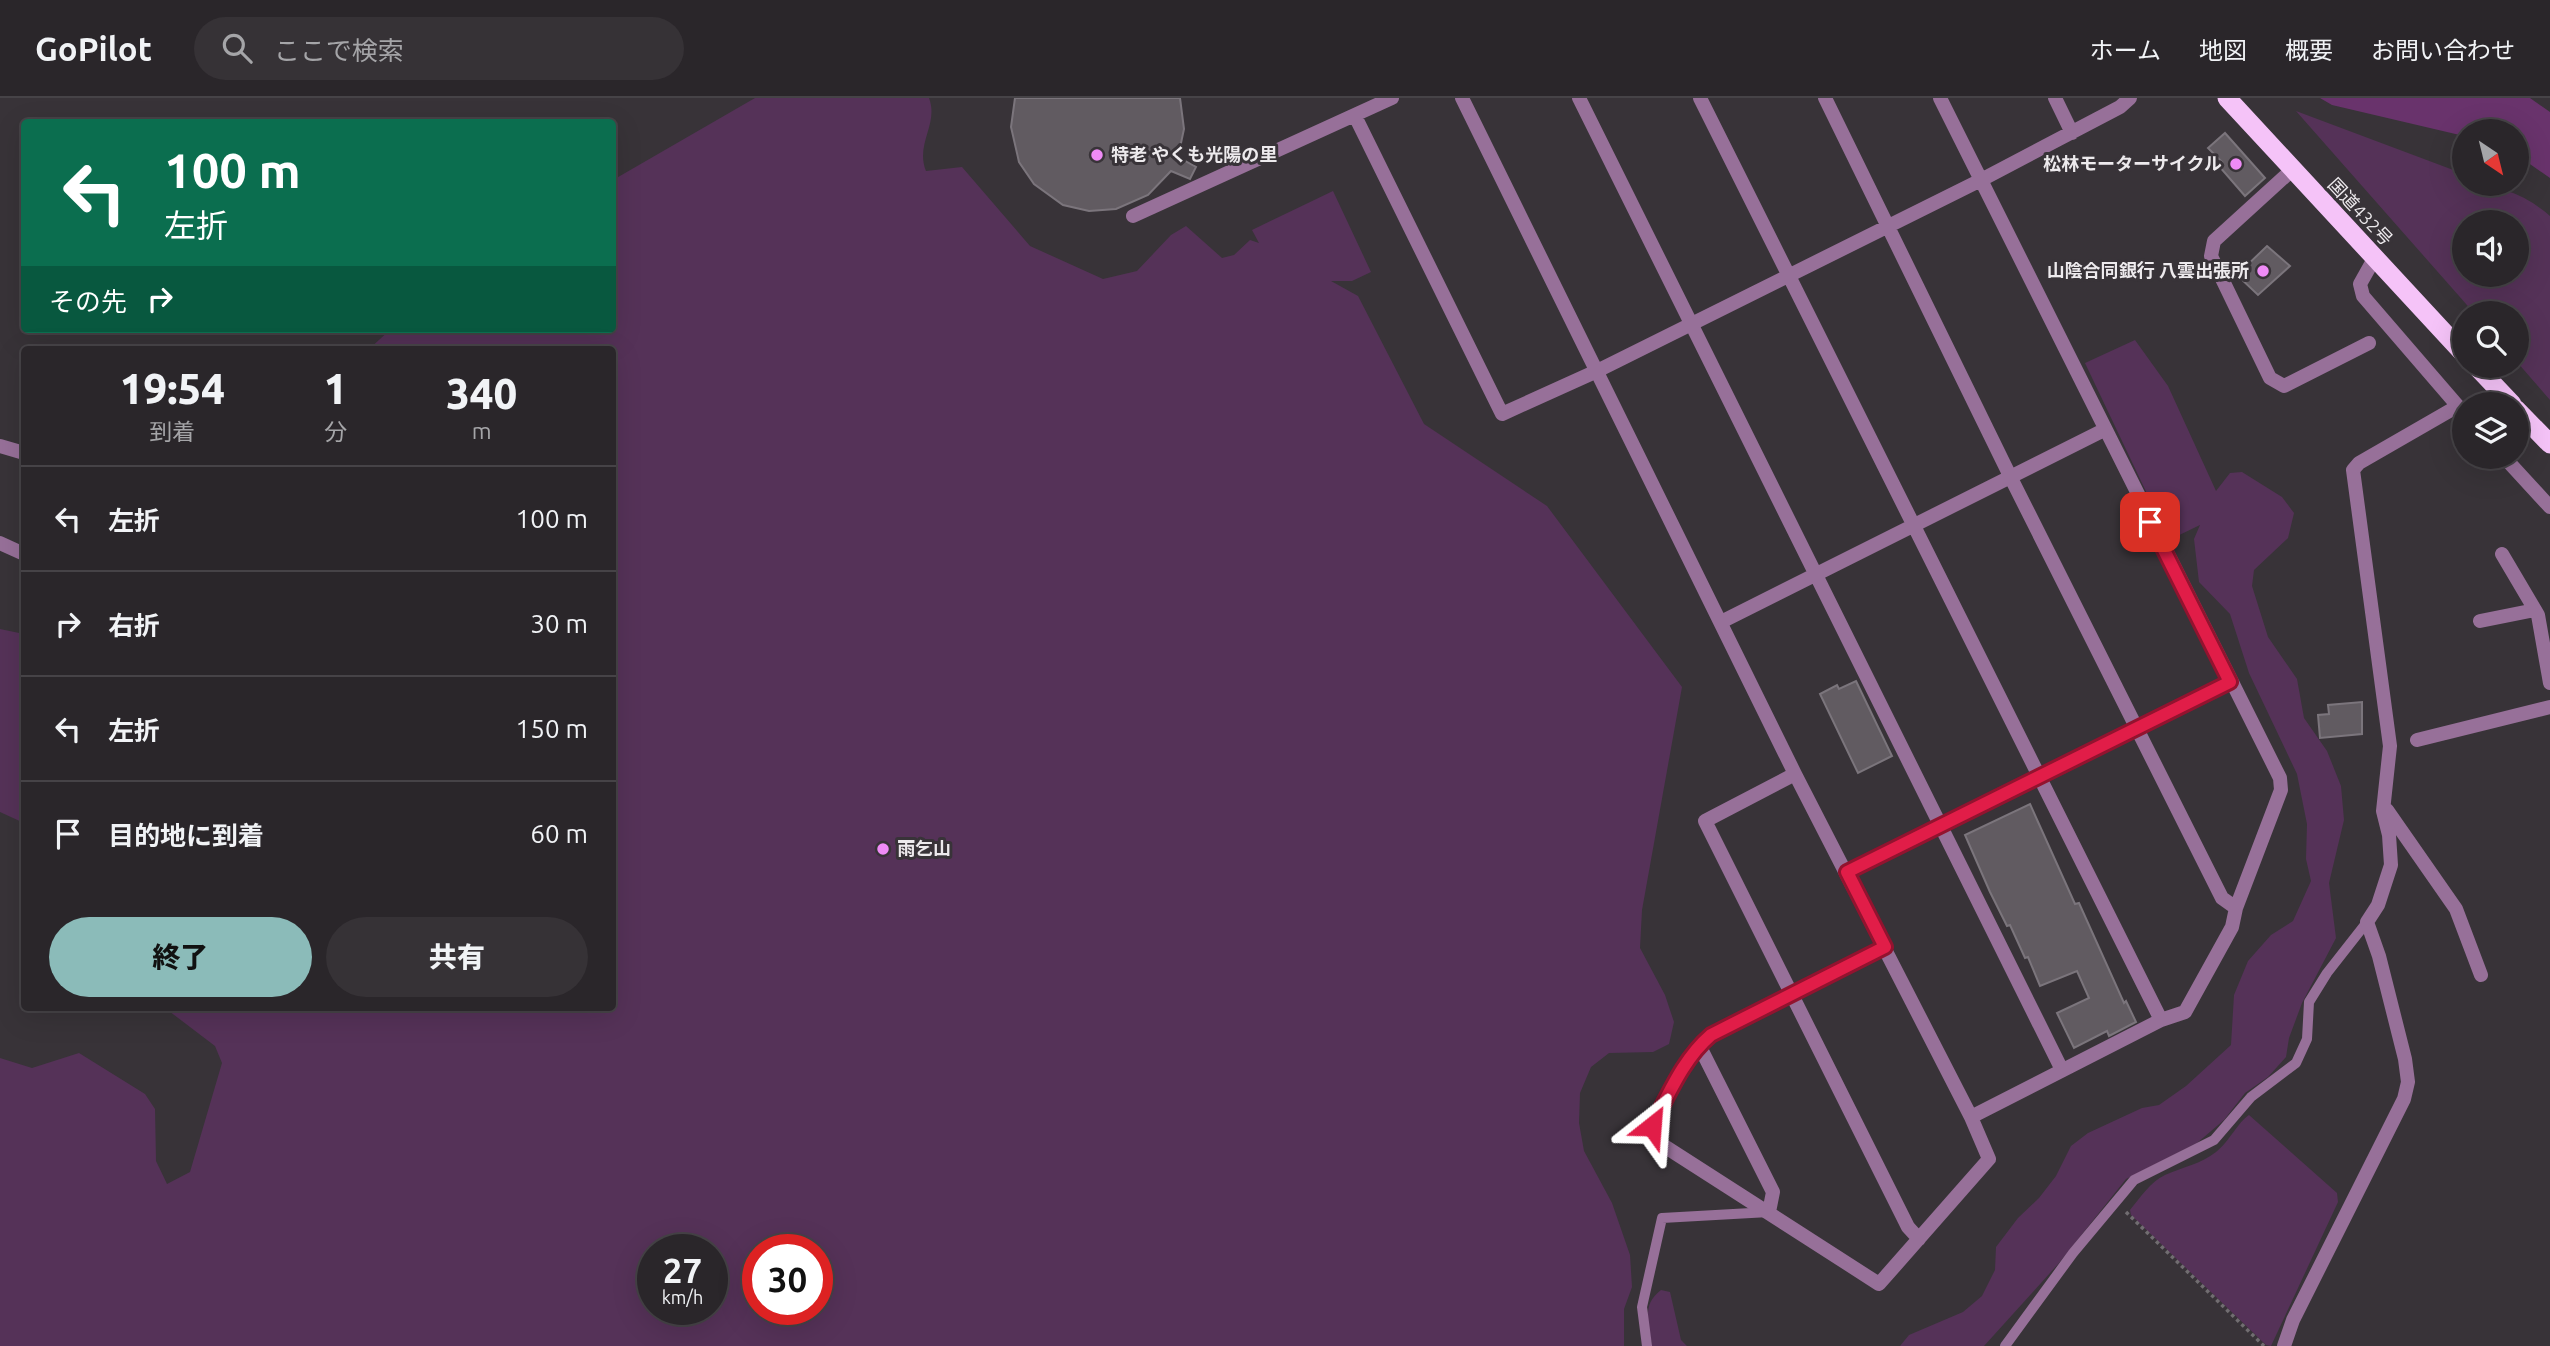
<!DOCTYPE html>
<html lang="ja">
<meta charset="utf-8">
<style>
body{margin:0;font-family:Ubuntu,"Noto Sans JP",sans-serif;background:#363236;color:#f1f3f6;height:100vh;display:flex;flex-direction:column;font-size:26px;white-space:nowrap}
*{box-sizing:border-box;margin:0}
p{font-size:23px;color:#a5a5a8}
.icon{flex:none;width:38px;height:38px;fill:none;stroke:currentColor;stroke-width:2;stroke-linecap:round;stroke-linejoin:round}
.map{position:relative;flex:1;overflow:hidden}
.drawer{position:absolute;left:21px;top:248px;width:595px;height:665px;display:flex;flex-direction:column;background:#2a262a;border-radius:7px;box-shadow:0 7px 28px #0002,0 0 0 2px #464347}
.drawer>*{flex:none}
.guide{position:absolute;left:21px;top:21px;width:595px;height:214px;border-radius:7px;box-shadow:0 7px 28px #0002,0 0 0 2px #464347;background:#0b6e4f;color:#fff;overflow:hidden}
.needle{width:46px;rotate:145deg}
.tools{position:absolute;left:2452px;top:21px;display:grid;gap:14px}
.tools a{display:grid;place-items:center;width:77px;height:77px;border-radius:50%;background:#2a262a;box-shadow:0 7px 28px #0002,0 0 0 2px #464347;font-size:35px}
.speed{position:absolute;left:637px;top:1136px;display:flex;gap:14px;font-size:35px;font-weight:700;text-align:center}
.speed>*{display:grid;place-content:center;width:91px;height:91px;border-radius:50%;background:#2a262a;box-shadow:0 7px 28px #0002,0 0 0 2px #464347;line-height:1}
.speed small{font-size:18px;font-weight:400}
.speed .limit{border:10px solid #d22;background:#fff;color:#111}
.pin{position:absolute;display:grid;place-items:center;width:60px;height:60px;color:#fff;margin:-30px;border-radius:14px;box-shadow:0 4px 10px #0006}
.me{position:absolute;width:77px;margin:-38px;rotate:28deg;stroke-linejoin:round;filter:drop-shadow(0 0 5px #0008)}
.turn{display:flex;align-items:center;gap:24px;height:147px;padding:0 28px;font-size:32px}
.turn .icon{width:91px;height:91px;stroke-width:2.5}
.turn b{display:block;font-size:49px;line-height:60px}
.then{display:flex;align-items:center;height:66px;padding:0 28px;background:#0003;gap:14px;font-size:26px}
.eta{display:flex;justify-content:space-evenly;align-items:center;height:119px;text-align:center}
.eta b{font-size:42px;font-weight:800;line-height:49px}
.button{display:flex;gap:14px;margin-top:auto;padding:14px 28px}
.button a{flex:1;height:80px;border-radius:42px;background:#8bbbb9;color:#111;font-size:28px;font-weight:800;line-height:80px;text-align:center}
.button a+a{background:#363236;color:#f1f3f6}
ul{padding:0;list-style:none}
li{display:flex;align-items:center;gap:21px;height:105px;padding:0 28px;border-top:2px solid #464347}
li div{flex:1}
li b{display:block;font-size:26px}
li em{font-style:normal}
header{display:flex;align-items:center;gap:42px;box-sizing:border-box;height:98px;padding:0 35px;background:#2a262a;border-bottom:2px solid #464347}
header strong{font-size:33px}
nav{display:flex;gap:38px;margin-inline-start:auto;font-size:24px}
.search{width:490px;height:63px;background:#363236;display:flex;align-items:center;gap:18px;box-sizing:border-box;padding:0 24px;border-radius:38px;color:#a5a5a8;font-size:26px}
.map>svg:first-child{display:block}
.green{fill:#553258;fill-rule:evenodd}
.water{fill:#69336c}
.building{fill:#615b61;stroke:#7b757c;stroke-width:2}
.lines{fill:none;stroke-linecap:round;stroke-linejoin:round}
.path{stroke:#716d71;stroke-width:3.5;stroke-dasharray:3.5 3.5;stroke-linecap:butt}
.service{stroke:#977099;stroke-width:10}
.minor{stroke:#977099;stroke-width:14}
.trunk{stroke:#f5c3f8;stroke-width:19}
.route-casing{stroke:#92132f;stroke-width:18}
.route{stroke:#e11d48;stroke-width:12}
.poi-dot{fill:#ef8bf6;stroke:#383338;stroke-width:2.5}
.labels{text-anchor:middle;stroke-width:6;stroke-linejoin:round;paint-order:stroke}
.poi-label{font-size:18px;font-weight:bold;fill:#edeaed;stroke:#383338;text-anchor:start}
.street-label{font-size:18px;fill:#edeaed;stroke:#383338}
</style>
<header>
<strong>GoPilot</strong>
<div class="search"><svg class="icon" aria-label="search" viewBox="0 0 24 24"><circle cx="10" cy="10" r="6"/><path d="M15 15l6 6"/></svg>ここで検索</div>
<nav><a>ホーム</a><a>地図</a><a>概要</a><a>お問い合わせ</a></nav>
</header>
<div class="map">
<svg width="2550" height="1248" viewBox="0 0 2550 1248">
<rect width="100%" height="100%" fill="#383338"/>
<!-- green -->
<path class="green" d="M755 0H929C939 26 915 46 926 73L962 69 1030 148 1103 181 1137 173 1171 137 1186 128 1222 160 1234 157 1250 142 1259 145 1252 132 1333 93 1371 174 1352 183H1331L1358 198 1424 326 1547 408 1682 589 1642 812 1640 850 1665 897 1674 924 1669 946 1653 954 1609 955 1591 969 1580 995 1579 1025 1584 1053 1612 1105 1630 1157 1632 1189 1624 1211V1248H0V960L32 970 79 955 145 996 155 1011 156 1063 167 1086 190 1074 222 965 215 948 165 910H612V252H368L391 231H612L613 82ZM653 1152H712V1211H653ZM758 1152H817V1211H758Z
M2296 13 2464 76V86C2497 86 2525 96 2550 118V302L2517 264 2516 215H2474ZM2516 124V177H2464V124Z
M2135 242 2168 288 2216 393 2230 375 2242 374 2282 399 2294 415 2288 440 2254 472 2252 488 2268 539 2297 581 2304 620 2327 653 2341 688 2344 722 2329 785 2336 840 2302 905 2289 940 2286 959 2268 979 2245 995 2224 1022 2197 1045 2126 1081 2059 1165 1984 1248H1900L1909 1237 1963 1214 1982 1198 1995 1172 1996 1149 2018 1120 2039 1100 2056 1078 2071 1048 2088 1035 2142 1010 2159 1007 2186 988 2231 947 2234 897 2248 863 2271 837 2293 823 2311 783 2306 761 2307 726 2297 676 2249 575 2230 516 2199 484 2194 441 2200 427 2169 442 2085 265Z
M0 531 24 536V725L0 714Z
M2249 1017 2337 1095 2338 1104 2271 1248 2266 1247 2131 1117 2130 1112C2140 1100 2150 1084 2165 1077 2183 1069 2201 1066 2216 1054 2229 1044 2238 1024 2249 1017Z
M1661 1192 1670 1194 1681 1242 1687 1248H1652C1649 1225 1641 1207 1661 1192Z"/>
<!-- water -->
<path class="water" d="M2320 0H2530L2550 14V80L2517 57 2516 33H2464V38L2332 7Z"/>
<!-- building -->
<path class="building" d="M1015 0H1180L1184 31 1178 59 1196 69 1190 81 1171 73 1148 97 1116 111 1089 113 1063 107 1034 86 1019 64 1011 29Z
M2225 35 2265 80 2245 98 2218 67 2222 64 2208 50Z
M2267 148 2290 168 2258 197 2237 177Z
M1856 583 1892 658 1858 675 1820 596 1837 587 1839 591Z
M2362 604V636L2320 640 2318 617 2329 616 2328 607Z
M2030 706 2075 806 2079 805 2124 905 2126 903 2136 924 2109 938 2107 933 2074 950 2057 915 2089 900 2077 873 2040 888 2028 859 2025 860 2010 827 2007 828 1990 794 1965 737Z"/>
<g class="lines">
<!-- path -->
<path class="path" d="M2126 1114 2264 1248"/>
<!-- service -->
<path class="service" d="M1647 1248 1642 1209 1662 1120 1769 1114
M2005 1248 2073 1155 2134 1082 2214 1042 2251 999 2296 965 2307 941 2309 904 2327 875 2367 824"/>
<!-- minor -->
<path class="minor" d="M1462 0 1795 676 1971 1019 1989 1061 1879 1186 1661 1046 1652 1028C1669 996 1683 960 1711 937L1885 849
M1579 0 2062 972
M1700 0 2161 922
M1825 0 2011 380 2222 800 2236 810
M1940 0 2280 680 2281 692 2236 810 2232 829 2185 914 2161 922 1971 1019
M2055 0 2072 35
M1355 18 1502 316 1597 273 1981 82 2120 9 2130 0
M2292 72 2214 143 2211 158 2270 280 2284 288 2369 245
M1133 118 1392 0
M2374 161 2360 186 2363 198 2463 314
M0 348 24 355
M2504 359 2550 409
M0 445 24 456
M2502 456 2538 517 2550 585
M2480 523 2535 512
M1721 524 2104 332
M2417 642 2550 609
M1795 676 1705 723 1908 1129 1919 1141
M2387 712 2456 811 2481 877
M1847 774 2230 584
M1699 947 1773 1094 1769 1114
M2284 1248 2293 1222 2404 1001 2408 984 2405 961 2379 858 2367 824 2378 807 2391 767 2389 737 2383 713 2390 648 2353 372 2359 365 2458 308"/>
<!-- trunk -->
<path class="trunk" d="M2227 0 2464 256
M2476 268 2512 306
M2516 311 2550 346"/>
</g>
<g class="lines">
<!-- route casing -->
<g class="route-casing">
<path id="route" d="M1652 1028C1669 996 1683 961 1711 937L1885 849 1847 774 2230 584 2150 424"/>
</g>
<!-- route -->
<use href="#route" class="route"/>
</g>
<!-- markers -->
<g class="poi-dot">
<circle cx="1097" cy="57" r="7"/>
<circle cx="2236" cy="66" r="7"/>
<circle cx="2263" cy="173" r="7"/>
<circle cx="883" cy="751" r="7"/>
</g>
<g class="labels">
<!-- poi labels -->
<g class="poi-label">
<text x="1111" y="63">特老 やくも光陽の里</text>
<text x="2222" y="72" text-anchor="end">松林モーターサイクル</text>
<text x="2249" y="179" text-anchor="end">山陰合同銀行 八雲出張所</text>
<text x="897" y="757">雨乞山</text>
</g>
<!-- street labels -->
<g class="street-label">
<text transform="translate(2360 114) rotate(47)" y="6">国道432号</text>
</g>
</g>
</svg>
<div class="tools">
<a><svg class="needle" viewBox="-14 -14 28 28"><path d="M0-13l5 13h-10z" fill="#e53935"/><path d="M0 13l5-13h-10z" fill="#a5a5a8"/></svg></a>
<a><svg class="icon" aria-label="sound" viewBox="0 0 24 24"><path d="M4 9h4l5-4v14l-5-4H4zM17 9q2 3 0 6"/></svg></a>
<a><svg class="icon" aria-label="search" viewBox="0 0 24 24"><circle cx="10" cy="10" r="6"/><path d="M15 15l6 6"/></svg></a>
<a><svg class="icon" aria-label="layers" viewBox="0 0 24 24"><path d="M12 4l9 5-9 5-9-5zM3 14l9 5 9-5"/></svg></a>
</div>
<div class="speed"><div>27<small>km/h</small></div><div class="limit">30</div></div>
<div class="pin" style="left:2150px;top:424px;background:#d93025"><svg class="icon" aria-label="arrive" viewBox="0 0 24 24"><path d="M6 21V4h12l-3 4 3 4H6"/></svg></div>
<svg class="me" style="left:1652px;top:1028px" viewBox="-20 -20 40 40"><path d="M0-17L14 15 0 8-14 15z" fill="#e11d48" stroke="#fff" stroke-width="4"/></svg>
<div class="guide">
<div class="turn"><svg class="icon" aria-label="left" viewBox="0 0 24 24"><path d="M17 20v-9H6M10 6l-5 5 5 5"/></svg><div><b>100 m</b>左折</div></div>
<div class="then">その先<svg class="icon" aria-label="right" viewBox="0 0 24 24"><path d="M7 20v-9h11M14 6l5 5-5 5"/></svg></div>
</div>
<section class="drawer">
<div class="eta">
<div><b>19:54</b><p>到着</p></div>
<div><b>1</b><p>分</p></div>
<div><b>340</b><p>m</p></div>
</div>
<ul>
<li><svg class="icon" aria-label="left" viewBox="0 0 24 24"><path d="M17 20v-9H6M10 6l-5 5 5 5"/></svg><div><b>左折</b></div><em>100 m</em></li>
<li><svg class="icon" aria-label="right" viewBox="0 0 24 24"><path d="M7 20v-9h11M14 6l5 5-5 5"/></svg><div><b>右折</b></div><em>30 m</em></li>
<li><svg class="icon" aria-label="left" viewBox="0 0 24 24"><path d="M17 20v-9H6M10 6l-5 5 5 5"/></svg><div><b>左折</b></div><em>150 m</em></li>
<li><svg class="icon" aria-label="arrive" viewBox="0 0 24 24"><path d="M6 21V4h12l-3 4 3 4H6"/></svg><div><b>目的地に到着</b></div><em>60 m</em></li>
</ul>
<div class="button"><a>終了</a><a>共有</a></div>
</section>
</div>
